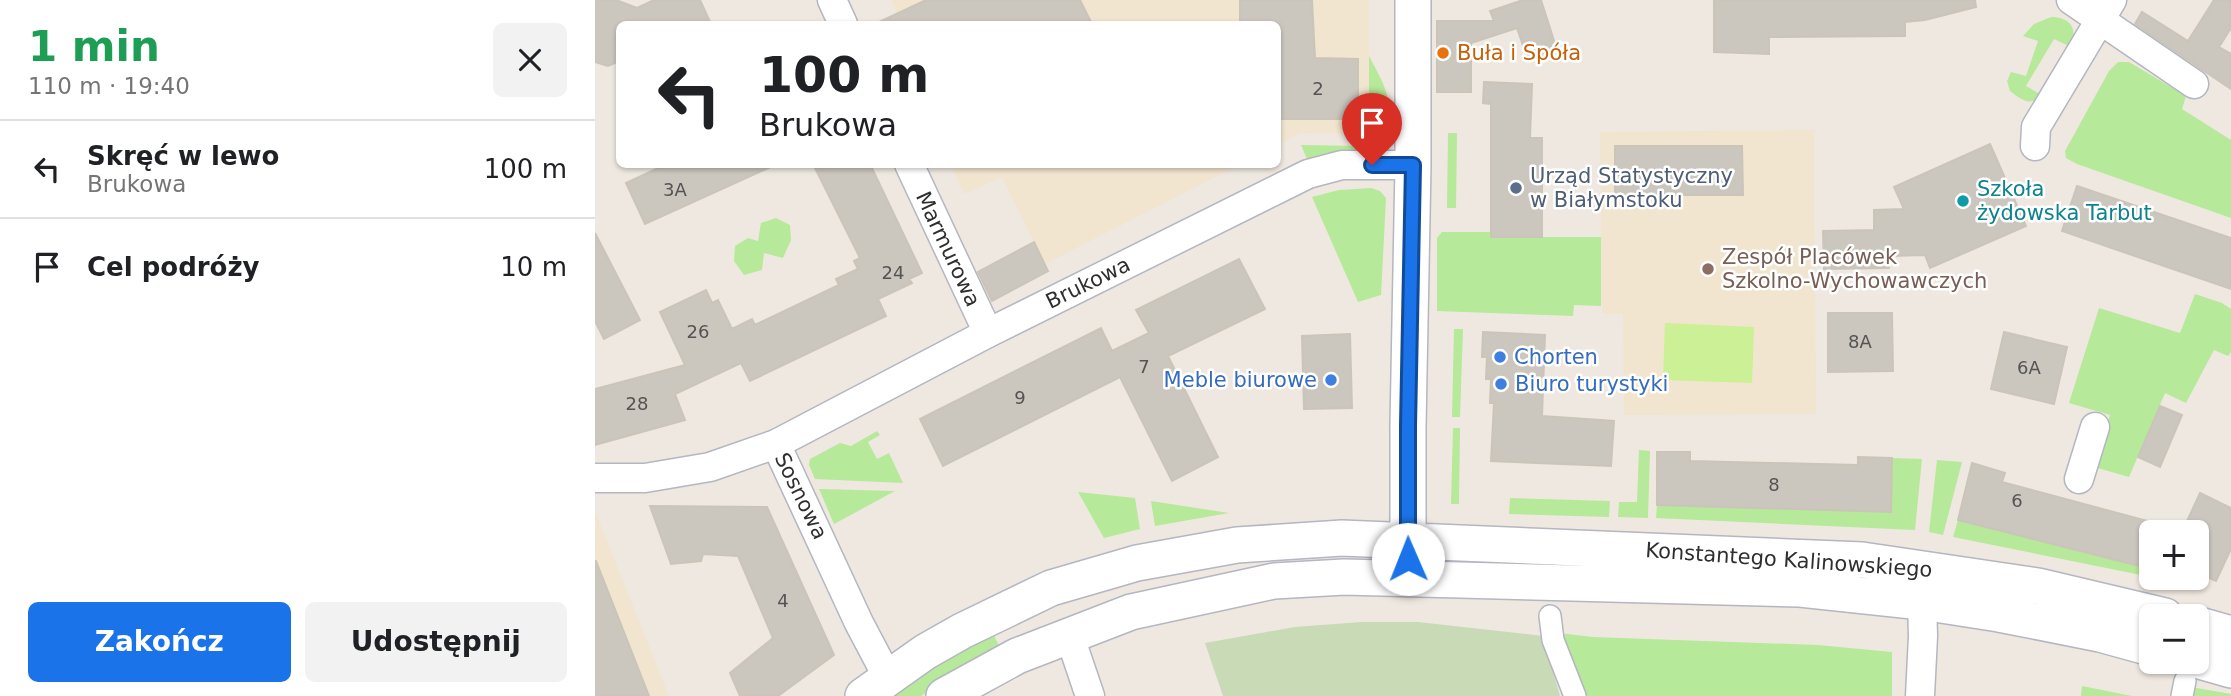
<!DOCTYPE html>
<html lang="pl">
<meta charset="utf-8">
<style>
body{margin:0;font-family:"DejaVu Sans",sans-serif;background:#f2f2f2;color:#202124;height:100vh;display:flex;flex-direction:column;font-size:26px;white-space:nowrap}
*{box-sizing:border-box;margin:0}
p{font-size:23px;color:#757577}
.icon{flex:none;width:38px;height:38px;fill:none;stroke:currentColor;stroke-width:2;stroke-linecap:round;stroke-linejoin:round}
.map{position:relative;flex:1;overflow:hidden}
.sheet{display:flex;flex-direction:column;background:#fff;width:595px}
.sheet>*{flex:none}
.banner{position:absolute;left:21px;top:21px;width:665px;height:147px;border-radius:10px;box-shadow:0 2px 5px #0004;background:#fff;color:#202124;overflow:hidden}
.fabs{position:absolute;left:1544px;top:520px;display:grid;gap:14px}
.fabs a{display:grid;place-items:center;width:70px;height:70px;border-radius:10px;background:#fff;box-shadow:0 2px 5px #0004;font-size:35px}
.pin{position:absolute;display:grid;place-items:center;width:60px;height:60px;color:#fff;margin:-72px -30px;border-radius:50% 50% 50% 0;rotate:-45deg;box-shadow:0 0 7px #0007}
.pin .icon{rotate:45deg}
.me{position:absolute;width:77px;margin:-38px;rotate:359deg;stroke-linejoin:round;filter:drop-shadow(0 0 5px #0008)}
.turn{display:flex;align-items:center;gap:24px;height:147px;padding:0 28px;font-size:32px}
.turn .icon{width:91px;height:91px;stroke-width:2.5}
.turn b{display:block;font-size:49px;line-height:60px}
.round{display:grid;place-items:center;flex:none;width:74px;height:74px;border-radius:10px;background:#f2f2f2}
.overview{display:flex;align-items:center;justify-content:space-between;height:119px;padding:0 28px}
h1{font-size:42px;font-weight:800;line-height:52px;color:#1e9e55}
.button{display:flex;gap:14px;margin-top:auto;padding:14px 28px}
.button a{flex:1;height:80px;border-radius:10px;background:#1a73e8;color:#fff;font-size:28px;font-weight:800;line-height:80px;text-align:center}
.button a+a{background:#f2f2f2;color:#202124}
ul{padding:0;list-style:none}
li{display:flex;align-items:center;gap:21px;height:98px;padding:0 28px;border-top:2px solid #e0e0e0}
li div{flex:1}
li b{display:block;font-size:26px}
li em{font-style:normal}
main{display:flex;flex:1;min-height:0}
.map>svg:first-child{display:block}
.education{fill:#f1e5cf}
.green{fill:#b6e999}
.cemetery{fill:#c8dab6}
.pitch{fill:#cbf095}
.building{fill:#cbc6be;stroke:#cbc4b9;stroke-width:2}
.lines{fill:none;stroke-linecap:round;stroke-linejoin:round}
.pedestrian-casing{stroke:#b4b6c1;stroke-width:24}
.minor-casing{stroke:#b4b6c1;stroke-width:31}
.tertiary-casing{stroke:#b4b6c1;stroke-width:38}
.pedestrian{stroke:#fff;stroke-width:21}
.minor{stroke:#fff;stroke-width:28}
.tertiary{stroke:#fff;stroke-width:35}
.route-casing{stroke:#114b97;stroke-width:18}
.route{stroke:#1a73e8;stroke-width:12}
.food-dot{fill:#e8710a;stroke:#fff;stroke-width:2.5}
.service-dot{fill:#5c6f8a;stroke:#fff;stroke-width:2.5}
.culture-dot{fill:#0f9aa8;stroke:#fff;stroke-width:2.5}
.education-dot{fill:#8d6e63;stroke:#fff;stroke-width:2.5}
.shop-dot{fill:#3f7fe0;stroke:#fff;stroke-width:2.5}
.labels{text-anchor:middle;stroke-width:5;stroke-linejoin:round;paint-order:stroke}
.number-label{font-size:18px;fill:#555452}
.food-label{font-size:21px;fill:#c56008;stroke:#fff;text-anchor:start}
.service-label{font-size:21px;fill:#4e5e75;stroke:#fff;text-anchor:start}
.culture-label{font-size:21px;fill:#0d838f;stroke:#fff;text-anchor:start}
.street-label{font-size:21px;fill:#2e2e2e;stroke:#fff}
.education-label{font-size:21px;fill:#785e54;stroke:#fff;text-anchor:start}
.shop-label{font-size:21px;fill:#366cbe;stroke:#fff;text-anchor:start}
</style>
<main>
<section class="sheet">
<div class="overview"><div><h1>1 min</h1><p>110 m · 19:40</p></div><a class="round"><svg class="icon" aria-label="close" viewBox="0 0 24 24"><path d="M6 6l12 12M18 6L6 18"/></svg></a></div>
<ul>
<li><svg class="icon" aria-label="left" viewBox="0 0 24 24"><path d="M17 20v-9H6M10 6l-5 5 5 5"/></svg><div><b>Skręć w lewo</b><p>Brukowa</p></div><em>100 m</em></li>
<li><svg class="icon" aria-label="arrive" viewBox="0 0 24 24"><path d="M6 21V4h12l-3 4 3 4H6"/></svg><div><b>Cel podróży</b></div><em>10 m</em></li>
</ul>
<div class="button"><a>Zakończ</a><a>Udostępnij</a></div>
</section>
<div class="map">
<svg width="1636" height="696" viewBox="0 0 1636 696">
<rect width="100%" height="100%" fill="#efe8e0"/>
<!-- education -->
<path class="education" d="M297 0H774V134L705 133 683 145 682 24H306Z
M1219 130 1221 414 1029 415 1028 314H1007L1005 132Z
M356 165H644L450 264 407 177 369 194Z
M0 511 74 696H0Z"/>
<!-- green -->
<path class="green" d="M1456 17C1476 17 1483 29 1476 47L1459 39 1431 86 1447 95C1435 107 1427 100 1415 91L1412 81 1416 72 1431 76 1443 41 1428 36 1439 24Z
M774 56C786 79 807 111 784 134H774Z
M1523 62H1534L1591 96 1587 109 1636 140V218L1482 164 1471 158 1470 151 1514 71Z
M853 133H862L861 208H852Z
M706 145 766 146 768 151 725 155 712 159Z
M776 188 785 191 791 198 786 295 763 302 717 197 744 190Z
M181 218 195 225 196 240 188 258 169 253 167 270 149 275 139 261 140 246 153 238 163 241 166 223Z
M847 232H896V237H1006V306L979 305 978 316 842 311V238Z
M1600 294 1627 303 1636 309V352L1633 356 1619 350 1591 403 1570 393 1534 477 1499 467 1515 415 1474 403 1504 308 1585 333Z
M859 329H868L865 417H857Z
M858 428H865L864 504H856Z
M282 431 285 435 273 442 282 459 294 453 308 483 220 479 214 465 215 459 245 443 256 446Z
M1044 450 1055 451 1053 518 1023 517 1024 502H1042Z
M1297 458 1327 459 1320 530 1061 518 1062 505 1296 512Z
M1342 460 1367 462 1348 535 1334 532Z
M224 489 300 491 239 524Z
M483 492 540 498 545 529 509 538Z
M915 498 1015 501 1014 517 914 514Z
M556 501 634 513 560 526Z
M1363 520 1556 569V577L1358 537Z
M397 631 406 650 348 681 326 696H291Z
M964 633 998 637 1223 645 1297 652V696H985Z
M1487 686 1537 696H1486Z
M1602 688 1636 694V696H1598L1599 689Z"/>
<!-- cemetery -->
<path class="cemetery" d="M766 622H823L948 636 965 696H628L610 643 700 627Z"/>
<!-- pitch -->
<path class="pitch" d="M1070 323 1159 327 1157 383 1068 380Z"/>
<!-- building -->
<path class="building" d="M0 0H21L42 8 59 0H105L116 24H24V61L13 66 0 62Z
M331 0H485L497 24H280Z
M645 0H717L720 58 763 59V119H682V24H645Z
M928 0H946L962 50 933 60 922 28 876 43V92H842V21H899L895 11Z
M1119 0H1380L1381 7 1330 20 1310 22V36L1174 37V54L1119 52Z
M1619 0H1636V28L1624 47 1636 54V89L1540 24 1547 12 1593 41Z
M889 82 937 84 935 138H947V237H896V104L888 103Z
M1395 144 1431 226 1335 268 1330 255 1294 256V268L1229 269 1228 231 1279 230V210L1309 209 1299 187Z
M1020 146H1147L1148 195H1020Z
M72 164H182L50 224 31 183Z
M218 164H275L327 273 314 279 317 283 283 299 291 316 155 381 146 363 80 394 90 420 0 445V389L90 365 65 312 111 290 117 303 123 300 137 329 157 319 160 325 244 285 241 279 263 269 259 261 265 258Z
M1482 186 1636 238V289L1467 231Z
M0 233 45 320 9 339 0 321Z
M439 242 453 271 397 301 383 272Z
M644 259 670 309 573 356 623 457 577 481 525 377 348 466 325 419 506 328 517 351 554 333 541 310Z
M1233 313H1297L1298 371 1233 372Z
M888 332 950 335 947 416 1019 421 1016 466 896 461 899 403H895L896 379H891L892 357H887Z
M1409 332 1472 347 1459 404 1396 389Z
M755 334 757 408 709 409 707 336Z
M1565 406 1587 415 1565 467 1543 457Z
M1062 452H1095V461L1263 465V457L1297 458 1296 512 1062 505Z
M1377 463 1410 473 1407 482 1556 522V569L1363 520Z
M1605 493 1636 508V549L1621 581 1601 572V532H1587Z
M55 506 172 507 239 655 183 696H145L135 673 178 638 143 556 108 554 106 561 76 564Z
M0 561H1L54 696H0Z"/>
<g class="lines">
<!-- pedestrian casing -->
<g class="pedestrian-casing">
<path id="pedestrian" d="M955 616 958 640 980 696
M1587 696 1590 681"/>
</g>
<!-- minor casing -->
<g class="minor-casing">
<path id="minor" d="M237 0 248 24
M1476 0 1599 84
M1440 146 1441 127 1517 0
M314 164 393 333
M181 444 264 623 293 678
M0 478H50L115 467 181 444 393 333 713 174 747 165H818
M1484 479 1500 427
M474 634 495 696
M1325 696 1328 636 1327 602"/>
</g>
<!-- tertiary casing -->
<g class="tertiary-casing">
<path id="tertiary" d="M813 562V426L818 165V0
M1601 624 1636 634
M1601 660 1636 670
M268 696 330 652 367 631 456 588 542 563 642 545 747 538 1267 560 1443 586 1570 616
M349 696 422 656 536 612 679 581 749 577 1205 589 1327 602 1404 614 1505 634 1556 648"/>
</g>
<!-- pedestrian -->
<use href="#pedestrian" class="pedestrian"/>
<!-- minor -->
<use href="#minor" class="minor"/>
<!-- tertiary -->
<use href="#tertiary" class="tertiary"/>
</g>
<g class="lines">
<!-- route casing -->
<g class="route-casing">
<path id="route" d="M777 165H818L813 426V559"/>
</g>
<!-- route -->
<use href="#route" class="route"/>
</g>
<!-- markers -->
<circle class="food-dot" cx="848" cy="53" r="7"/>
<circle class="service-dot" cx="921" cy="188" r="7"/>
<circle class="culture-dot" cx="1368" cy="201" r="7"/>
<circle class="education-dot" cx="1113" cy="269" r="7"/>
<g class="shop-dot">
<circle cx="905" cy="357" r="7"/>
<circle cx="736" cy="380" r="7"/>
<circle cx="906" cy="384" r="7"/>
</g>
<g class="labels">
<!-- number labels -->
<g class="number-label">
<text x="723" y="95">2</text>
<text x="80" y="196">3A</text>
<text x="298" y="279">24</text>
<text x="103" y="338">26</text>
<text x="1265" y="348">8A</text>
<text x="549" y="373">7</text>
<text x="1434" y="374">6A</text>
<text x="425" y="404">9</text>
<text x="42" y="410">28</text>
<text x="1179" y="491">8</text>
<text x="1422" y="507">6</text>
<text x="188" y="607">4</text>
</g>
<!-- food labels -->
<g class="food-label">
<text x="862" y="60">Buła i Spóła</text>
</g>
<!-- service labels -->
<g class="service-label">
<text x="935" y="183">Urząd Statystyczny<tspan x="935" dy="24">w Białymstoku</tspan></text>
</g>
<!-- culture labels -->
<g class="culture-label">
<text x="1382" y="196">Szkoła<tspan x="1382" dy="24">żydowska Tarbut</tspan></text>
</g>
<!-- street labels -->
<g class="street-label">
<text transform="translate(353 249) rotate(65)" y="7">Marmurowa</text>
<text transform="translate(493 283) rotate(-26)" y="7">Brukowa</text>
<text transform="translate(206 496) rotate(64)" y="7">Sosnowa</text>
<text transform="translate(1194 560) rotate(4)" y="7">Konstantego Kalinowskiego</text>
</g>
<!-- education labels -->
<g class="education-label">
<text x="1127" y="264">Zespół Placówek<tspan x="1127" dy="24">Szkolno-Wychowawczych</tspan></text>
</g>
<!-- shop labels -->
<g class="shop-label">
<text x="919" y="364">Chorten</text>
<text x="722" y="387" text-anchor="end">Meble biurowe</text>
<text x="920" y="391">Biuro turystyki</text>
</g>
</g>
</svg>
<div class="fabs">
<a>+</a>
<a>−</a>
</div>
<div class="pin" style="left:777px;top:165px;background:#d93025"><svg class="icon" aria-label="arrive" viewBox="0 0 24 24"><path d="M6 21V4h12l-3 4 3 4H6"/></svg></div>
<svg class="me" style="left:813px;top:559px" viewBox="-20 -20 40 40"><circle r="19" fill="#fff"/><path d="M0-13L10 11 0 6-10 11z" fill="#1a73e8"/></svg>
<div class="banner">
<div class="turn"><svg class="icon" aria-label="left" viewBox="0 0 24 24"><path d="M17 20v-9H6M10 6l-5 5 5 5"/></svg><div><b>100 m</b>Brukowa</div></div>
</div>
</div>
</main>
